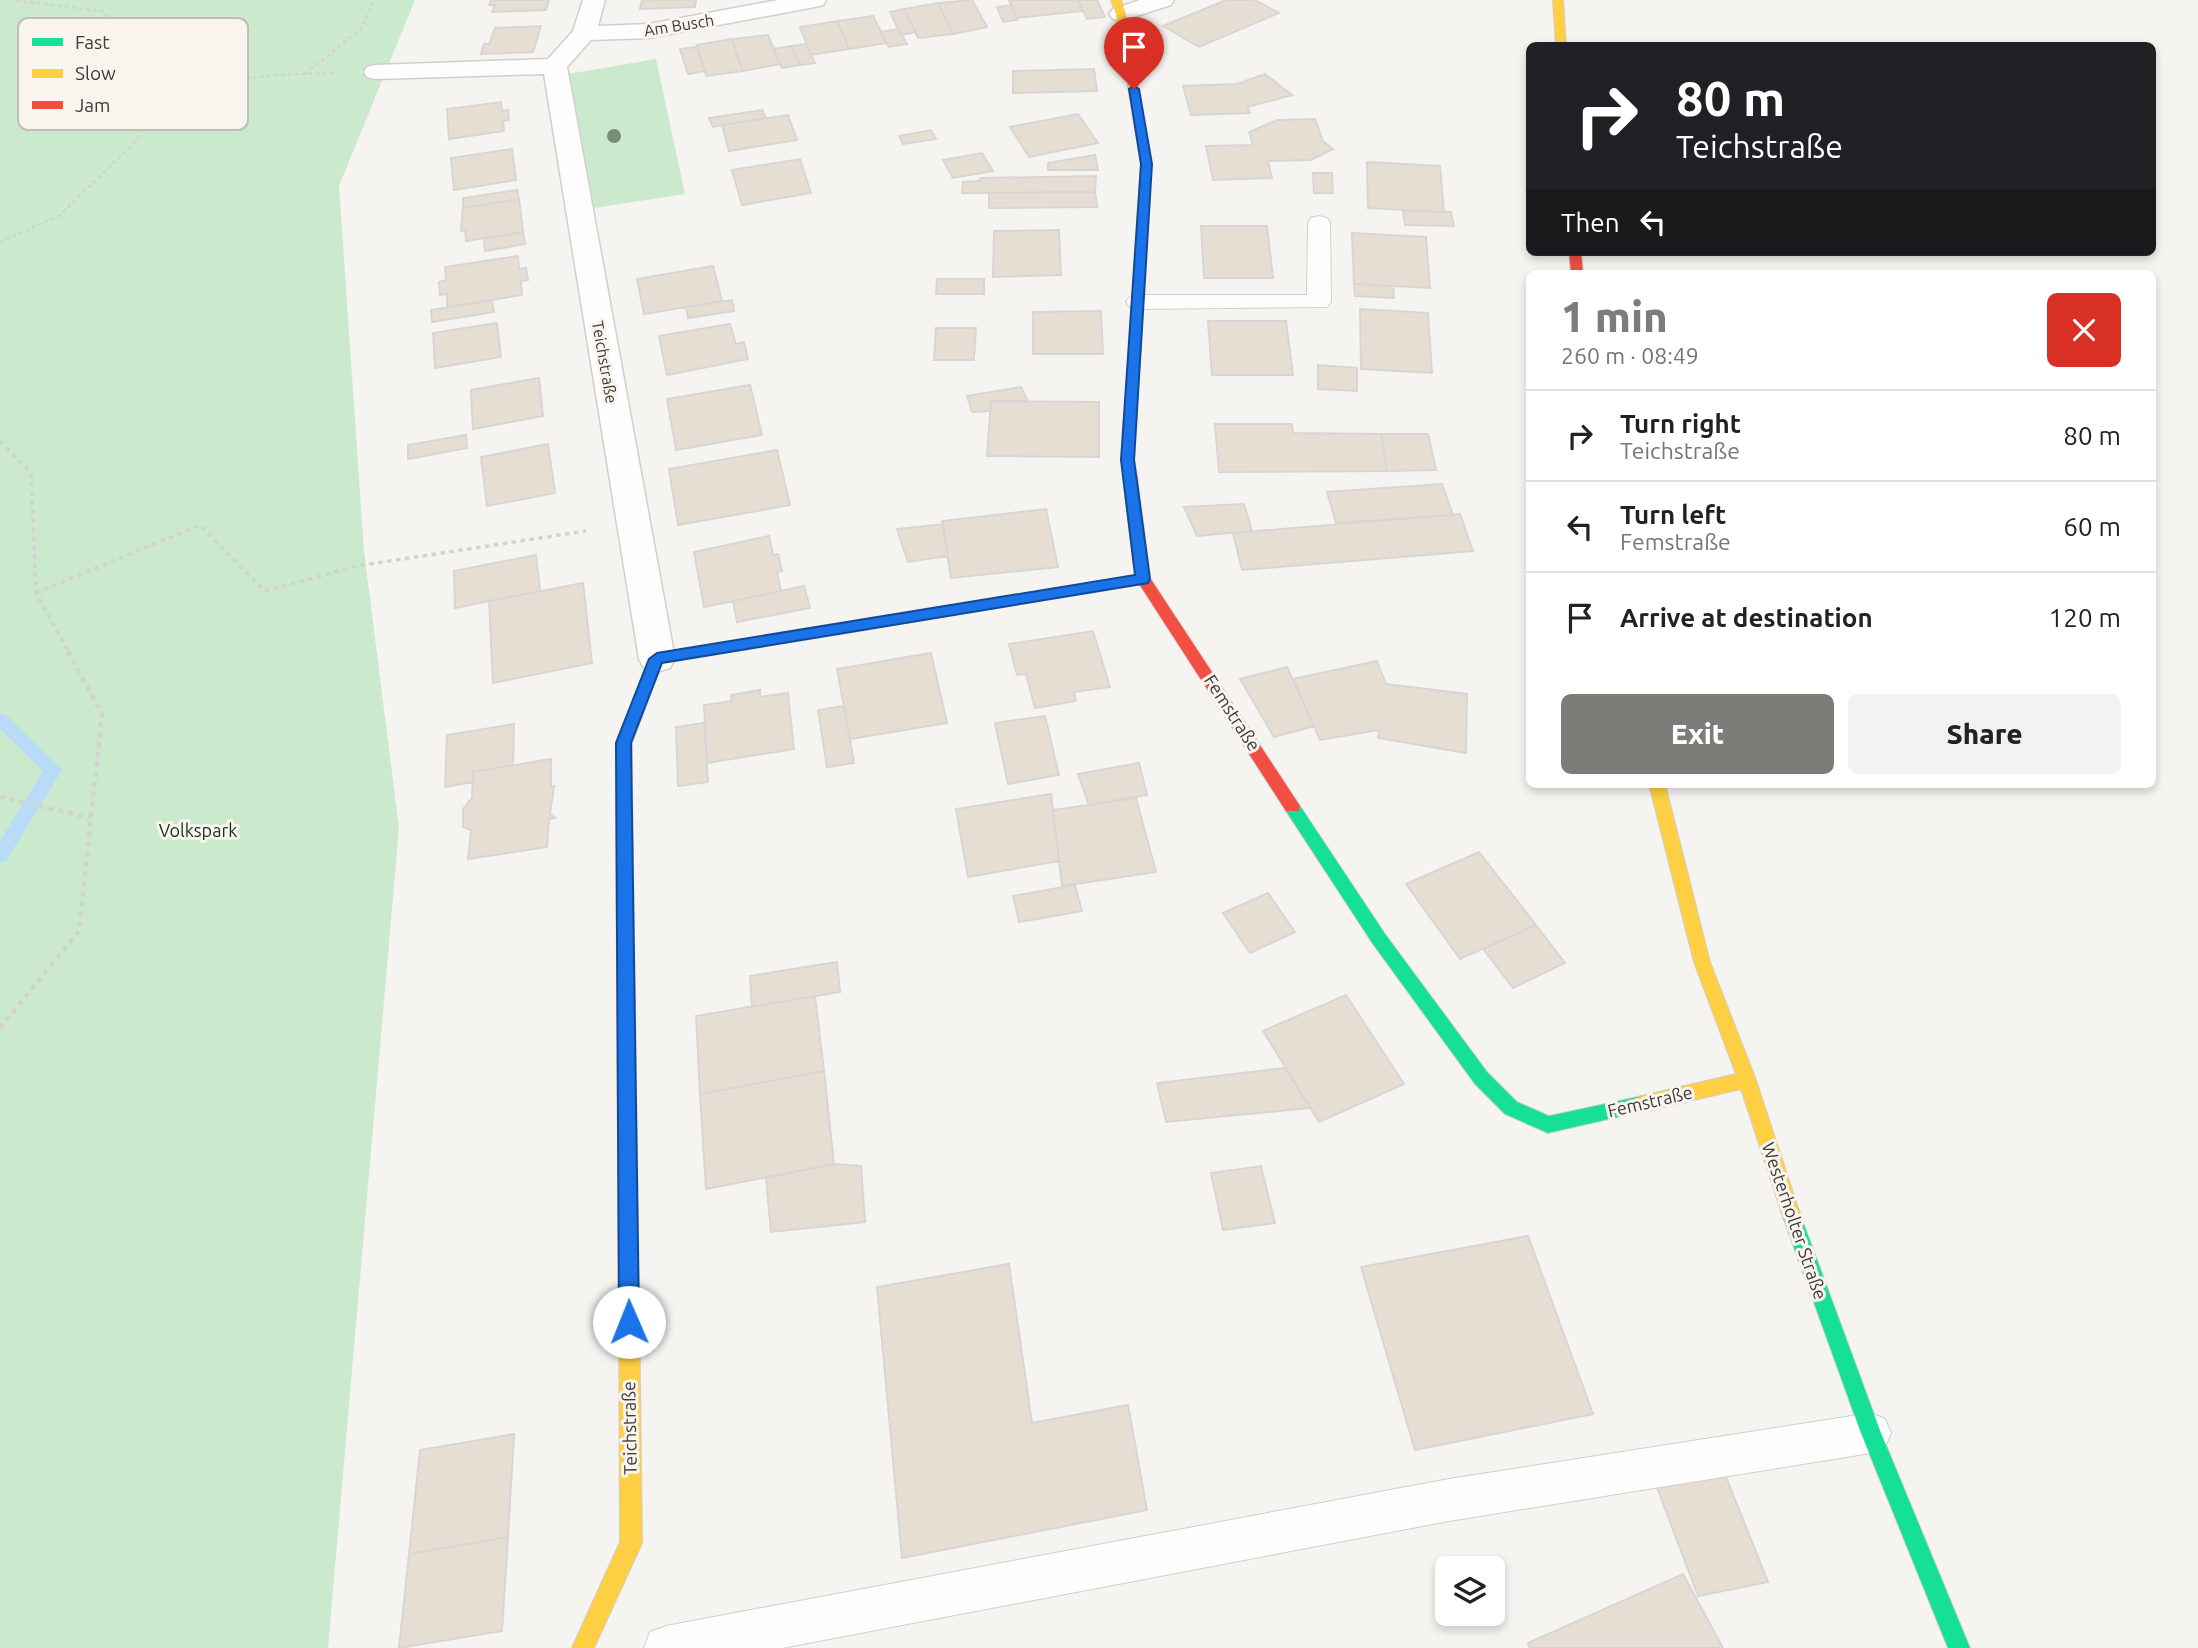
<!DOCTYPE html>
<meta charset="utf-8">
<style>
body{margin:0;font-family:Ubuntu,sans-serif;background:#f2f2f2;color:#222;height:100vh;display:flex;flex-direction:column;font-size:26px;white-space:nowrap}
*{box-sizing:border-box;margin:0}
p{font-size:23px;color:#767676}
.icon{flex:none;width:38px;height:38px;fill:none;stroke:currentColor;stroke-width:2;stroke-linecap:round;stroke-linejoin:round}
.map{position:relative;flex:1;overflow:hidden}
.sheet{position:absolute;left:1526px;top:270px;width:630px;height:518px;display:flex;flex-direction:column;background:#fff;border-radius:10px;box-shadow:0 4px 10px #0003}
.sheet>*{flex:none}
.banner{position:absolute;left:1526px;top:42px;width:630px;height:214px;border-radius:10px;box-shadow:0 4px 10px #0003;background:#202124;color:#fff;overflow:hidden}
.buttons{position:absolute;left:1435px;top:1556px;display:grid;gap:14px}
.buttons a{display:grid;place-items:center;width:70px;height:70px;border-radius:10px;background:#fff;box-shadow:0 4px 10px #0003;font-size:35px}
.pin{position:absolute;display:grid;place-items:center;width:60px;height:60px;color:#fff;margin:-72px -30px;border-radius:50% 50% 50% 0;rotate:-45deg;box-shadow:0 0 7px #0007}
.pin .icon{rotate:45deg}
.me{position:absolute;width:77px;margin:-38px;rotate:359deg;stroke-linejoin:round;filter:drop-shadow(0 0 5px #0008)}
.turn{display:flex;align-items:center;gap:24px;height:147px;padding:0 35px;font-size:32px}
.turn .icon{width:91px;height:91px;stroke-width:2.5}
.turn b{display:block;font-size:49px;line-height:60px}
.then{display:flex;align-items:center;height:66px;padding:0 35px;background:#0003;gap:14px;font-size:26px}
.round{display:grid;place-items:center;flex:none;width:74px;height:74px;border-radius:10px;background:#f2f2f2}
.overview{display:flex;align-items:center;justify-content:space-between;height:119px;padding:0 35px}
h1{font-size:42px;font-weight:800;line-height:52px;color:#7e7c79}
.action{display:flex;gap:14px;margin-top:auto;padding:14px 35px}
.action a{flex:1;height:80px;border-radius:10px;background:#7e7c79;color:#fff;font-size:28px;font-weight:800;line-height:80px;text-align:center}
.action a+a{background:#f2f2f2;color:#222}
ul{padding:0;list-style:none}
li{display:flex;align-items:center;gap:21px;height:91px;padding:0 35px;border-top:2px solid #e0e0e0}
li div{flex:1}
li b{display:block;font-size:26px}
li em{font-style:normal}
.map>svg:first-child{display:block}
.green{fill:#cbeacd}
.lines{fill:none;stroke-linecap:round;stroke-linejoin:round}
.stream{fill:#b8dcf7;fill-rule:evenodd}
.building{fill:#e6ded3;stroke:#d8d6d4;stroke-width:2}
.lane-casing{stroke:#d1cfcd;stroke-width:2}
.street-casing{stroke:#d1cfcd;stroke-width:3}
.fast-casing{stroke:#d1cfcd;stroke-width:2}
.slow-casing{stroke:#d1cfcd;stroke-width:2}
.jam-casing{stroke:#d1cfcd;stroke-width:2}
.path-far2{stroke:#d3d2d1;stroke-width:2.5;stroke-dasharray:3.5 3.5;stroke-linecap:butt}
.path-far1{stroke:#d3d2d1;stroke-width:3.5;stroke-dasharray:4.5 4.5;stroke-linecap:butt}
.path{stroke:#d3d2d1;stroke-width:4.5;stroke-dasharray:5 5;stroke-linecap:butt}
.lane{fill:#fefdfd;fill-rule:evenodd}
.street{fill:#fefdfd;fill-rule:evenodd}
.fast{fill:#16e098;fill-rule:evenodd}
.slow{fill:#ffcf43;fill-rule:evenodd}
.jam{fill:#f24e42;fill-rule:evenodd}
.tree{fill:#798b7b}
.route{fill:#1a73e8;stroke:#114b97;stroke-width:2}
.labels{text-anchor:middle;stroke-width:6;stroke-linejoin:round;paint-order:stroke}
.far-street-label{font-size:16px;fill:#3d3b39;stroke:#f9f5ee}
.street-label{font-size:18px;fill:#3d3b39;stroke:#f9f5ee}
.park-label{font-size:18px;fill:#13351a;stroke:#f9f5ee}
.key{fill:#f9f5ee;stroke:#c1bdb8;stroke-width:2}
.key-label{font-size:19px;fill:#3d3b39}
</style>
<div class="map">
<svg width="2198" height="1648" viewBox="0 0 2198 1648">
<rect width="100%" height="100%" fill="#f6f4f1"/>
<!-- green -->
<path class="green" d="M0 0H415L339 186 364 551 399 828 328 1648H0Z
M656 59 685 194 594 208 568 74Z"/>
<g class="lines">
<!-- stream -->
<path class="stream" d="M0 713 6 715 62 770 6 861 0 863V841L43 771 0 729Z"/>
</g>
<!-- building -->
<path class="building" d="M491 0H549L546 10 492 12 495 5H489Z
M642 0H696L695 7 640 9Z
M972 0 987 27 953 34 938 3Z
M1009 0H1078L1083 11 1017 18Z
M1078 0H1097L1105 17 1087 19Z
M1226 0H1255L1279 13 1199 47 1163 26Z
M938 3 953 34 918 38 904 9Z
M1011 5 1017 20 1003 22 997 7Z
M904 9 916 32 901 35 898 29 890 12Z
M873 16 887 43 849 49 837 21Z
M837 21 849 49 811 55 800 27Z
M541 26 533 52 481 54 484 44H489L495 28Z
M898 29 907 44 889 47 881 32Z
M768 35 780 64 743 71 732 39Z
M732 39 743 71 706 76 697 45Z
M806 44 815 63 800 65 791 46Z
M791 46 800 65 782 68 773 49Z
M697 47 705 71 688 74 680 49Z
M1094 69 1097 91 1013 93V71Z
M1265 74 1292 95 1247 107 1250 113 1191 115 1183 86 1237 84Z
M501 102 502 111 508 110 509 120 503 121 504 131 449 139 447 109Z
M762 110 766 118 713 127 709 118Z
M1078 114 1098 143 1029 157 1010 127Z
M788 115 797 140 729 151 722 125Z
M1315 119 1323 141 1333 149 1311 160 1268 161 1272 178 1213 180 1206 146 1253 145 1249 132 1277 120Z
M931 130 936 139 903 144 899 136Z
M512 149 516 180 454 190 451 158Z
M982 153 993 171 953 178 943 160Z
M1095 155 1098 170H1048V163Z
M800 159 811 193 742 205 732 170Z
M1367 162 1440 166 1444 212 1368 208Z
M1313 173H1332L1333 193H1314Z
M1096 176 1095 192 962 193 963 182 979 181 981 178Z
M517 190 519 199 463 208V198Z
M1095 192 1097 207 989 208V193Z
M519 199 523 232 466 241 465 230 461 231 463 208Z
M1403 211 1451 212 1454 226 1405 225Z
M1201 226H1267L1273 278H1204Z
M1059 230 1061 275 993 277 994 231Z
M523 232 525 244 485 251 484 239Z
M1352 233 1426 237 1430 288 1354 284Z
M518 256 519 269 526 268 528 280 521 281 522 295 447 307V294L440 295 439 282 446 280 445 267Z
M713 266 722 301 644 314 637 279Z
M937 279H984V294H936Z
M1354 284 1393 286 1394 298 1355 296Z
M492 300 494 312 432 322 431 310Z
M732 300 734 311 688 318 686 307Z
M1360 309 1428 313 1432 373 1361 369Z
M1101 311 1103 354H1033V312Z
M1208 321H1286L1293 375H1212Z
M497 323 501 357 435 368 433 333Z
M730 324 736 344 744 342 748 359 667 375 659 336Z
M936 328H976L974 360H934Z
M1318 365 1357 368V391L1318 389Z
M539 378 543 416 473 429 471 390Z
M750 385 762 435 676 450 667 399Z
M1021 387 1028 401H991V411L972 412 967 396Z
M991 401 1099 402V457L987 456Z
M1215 424H1292L1293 433 1381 434 1387 471 1219 472Z
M1381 434H1428L1436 470 1387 471Z
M466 435 467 448 408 459V445Z
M548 444 555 493 487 506 481 457Z
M777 450 790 505 678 525 669 469Z
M1442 484 1453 515 1336 523 1327 492Z
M1244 504 1252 531 1197 536 1184 507Z
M1046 509 1058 567 951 578 942 521Z
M1460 514 1473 551 1242 570 1233 533Z
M943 524 948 556 908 562 897 529Z
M769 536 773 555 778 554 782 571 777 572 781 591 704 607 694 552Z
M536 555 540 591 455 608 454 571Z
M583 583 592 663 493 683 489 601Z
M804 586 810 608 737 622 733 601Z
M1093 631 1110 687 1074 692 1076 701 1035 708 1026 674 1017 675 1009 644Z
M931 653 947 723 850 739 837 669Z
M1377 661 1386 684 1467 694 1466 753 1378 738 1379 730 1320 740 1293 679Z
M1287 667 1314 726 1274 737 1240 679Z
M760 690V697L788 693 794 749 707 763 704 705 732 701 731 695Z
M844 706 854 763 827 767 818 710Z
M1045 716 1059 775 1008 784 995 723Z
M704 723 708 782 678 786 676 727Z
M514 724 513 765 473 772V782L445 787 447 735Z
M551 759V787L554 786 550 814 555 818 549 819 547 847 468 859 471 830 463 827V809L472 798 473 772Z
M1139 763 1147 795 1089 805 1078 774Z
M1051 794 1059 861 968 877 956 809Z
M1136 798 1156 872 1062 886 1053 810Z
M1479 852 1536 925 1460 959 1406 884Z
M1075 885 1082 911 1019 922 1013 896Z
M1268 893 1295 932 1250 953 1223 913Z
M1536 925 1565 963 1513 988 1483 949Z
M837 962 840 992 752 1007 750 976Z
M1346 995 1404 1084 1319 1122 1263 1031Z
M815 996 824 1071 700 1094 696 1016Z
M1285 1068 1310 1108 1166 1122 1157 1083Z
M824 1071 834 1164 706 1189 700 1094Z
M834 1164 861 1166 865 1222 771 1232 766 1178Z
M1261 1166 1275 1223 1223 1230 1211 1173Z
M1528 1236 1593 1414 1415 1450 1361 1267Z
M1009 1264 1032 1423 1128 1405 1147 1510 902 1558 877 1287Z
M514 1434 508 1537 409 1554 420 1450Z
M1724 1472 1768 1582 1698 1596 1656 1485Z
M508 1537 502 1631 399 1648 409 1554Z
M1683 1574 1723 1648H1530L1528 1643Z"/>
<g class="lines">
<!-- lane casing -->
<g class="lane-casing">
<path id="lane" d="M1319 216 1327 218 1330 223 1331 302 1327 307 1138 309 1130 307 1126 302 1130 297 1138 295H1307L1308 223 1311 218Z
M1871 1413 1885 1419 1891 1433 1885 1447 1871 1453 1449 1521 782 1648H644L650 1632 666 1626 1449 1479Z"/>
</g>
<!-- street casing -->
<g class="street-casing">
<path id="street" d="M583 0H605L598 26 649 24 778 0H826L823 5 815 7 649 38 591 40 567 67 675 659 670 668 657 672 644 668 639 659 544 74 376 79 367 77 364 72 367 67 376 65 548 59 573 31Z
M1140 0H1174L1171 5 1121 21 1113 19 1109 14 1113 9Z"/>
</g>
<!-- fast casing -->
<g class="fast-casing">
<path id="fast" d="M1143 574 1150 579 1148 582 835 635 828 630 835 625Z
M624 785 629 787 632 791 639 1304 636 1311 629 1314 622 1311 619 1304 616 791 619 787Z
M1292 801 1298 803 1385 934 1487 1072 1517 1102 1549 1116 1642 1096 1648 1098 1651 1104 1648 1110 1548 1133 1505 1114 1475 1084 1373 944 1286 811 1284 807 1286 803Z
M1791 1205 1798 1208 1800 1214 1881 1433 1970 1648H1948L1861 1433 1782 1214 1784 1208Z"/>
</g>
<!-- slow casing -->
<g class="slow-casing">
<path id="slow" d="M1111 0H1121L1126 14 1151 164 1134 460 1137 475 1130 479 1123 475 1122 460 1141 164 1116 14Z
M1553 0H1563L1566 46H1556Z
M835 625 840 626 842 630 840 634 662 663 632 743V791L629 795H619L616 791V743L652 655Z
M1649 784H1665L1710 962 1756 1080 1800 1214 1798 1220 1791 1223 1784 1220 1782 1214 1741 1089 1642 1112 1636 1110 1633 1104 1636 1098 1642 1096 1736 1074 1694 962Z
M629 1294 636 1297 639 1304 642 1543 594 1648H572L620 1542 619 1304 622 1297Z"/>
</g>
<!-- jam casing -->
<g class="jam-casing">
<path id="jam" d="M1569 252H1581L1583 273H1571Z
M1130 471 1137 475 1150 578 1298 803 1300 807 1298 811H1286L1136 579 1123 475Z"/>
</g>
<!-- path-far2 -->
<path class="path-far2" d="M305 74 361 29 374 0
M156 90 273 75 336 73
M0 242 59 216 137 140 156 90 122 31 102 11 11 0"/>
<!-- path-far1 -->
<path class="path-far1" d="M0 441 31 473 36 593 67 649
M36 593 200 525 265 591 357 566 586 531"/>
<!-- path -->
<path class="path" d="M0 797 91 818
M0 1028 79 931 102 714 66 648"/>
<!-- lane -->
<use href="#lane" class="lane"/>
<!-- street -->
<use href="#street" class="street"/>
<!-- fast -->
<use href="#fast" class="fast"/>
<!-- slow -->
<use href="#slow" class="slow"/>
<!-- jam -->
<use href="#jam" class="jam"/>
</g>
<!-- trees -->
<circle class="tree" cx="614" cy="136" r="7"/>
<!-- route -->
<path class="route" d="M1134 86 1139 89 1152 164 1134 460 1150 579 1148 583 662 663 631 743 639 1322 636 1329 629 1332 622 1329 619 1322 616 743 649 659 657 653 1135 575 1121 460 1141 164 1129 89Z"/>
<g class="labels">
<!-- far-street labels -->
<g class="far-street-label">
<text transform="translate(679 25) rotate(-9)" y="6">Am Busch</text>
<text transform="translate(605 362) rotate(80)" y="6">Teichstraße</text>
</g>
<!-- street labels -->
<g class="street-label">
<text transform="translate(1232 713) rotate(57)" y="6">Femstraße</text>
<text transform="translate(1650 1102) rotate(-13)" y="6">Femstraße</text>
<text transform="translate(1794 1221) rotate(71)" y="6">Westerholter Straße</text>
<text transform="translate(630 1428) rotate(-91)" y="6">Teichstraße</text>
</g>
<!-- park labels -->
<g class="park-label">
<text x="198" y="837">Volkspark</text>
</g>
</g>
<!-- legend -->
<rect x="18" y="18" width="230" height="112" rx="10" class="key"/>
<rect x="32" y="38" width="31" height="8" fill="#16e098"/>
<rect x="32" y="69" width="31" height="9" fill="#ffcf43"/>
<rect x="32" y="101" width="31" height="8" fill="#f24e42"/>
<g class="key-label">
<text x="75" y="49">Fast</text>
<text x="75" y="80">Slow</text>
<text x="75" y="112">Jam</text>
</g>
</svg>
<div class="buttons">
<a><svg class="icon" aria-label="layers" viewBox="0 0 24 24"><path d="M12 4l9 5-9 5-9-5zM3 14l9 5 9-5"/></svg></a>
</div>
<div class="pin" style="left:1134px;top:89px;background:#d93025"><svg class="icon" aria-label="arrive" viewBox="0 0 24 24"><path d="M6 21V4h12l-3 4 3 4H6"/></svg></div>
<svg class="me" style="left:629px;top:1322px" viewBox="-20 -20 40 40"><circle r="19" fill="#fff"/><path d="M0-13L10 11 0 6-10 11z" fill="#1a73e8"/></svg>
<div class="banner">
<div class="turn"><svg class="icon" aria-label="right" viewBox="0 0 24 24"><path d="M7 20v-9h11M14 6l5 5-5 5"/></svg><div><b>80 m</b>Teichstraße</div></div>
<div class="then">Then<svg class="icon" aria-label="left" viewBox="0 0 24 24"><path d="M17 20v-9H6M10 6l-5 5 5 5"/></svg></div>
</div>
<section class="sheet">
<div class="overview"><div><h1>1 min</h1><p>260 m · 08:49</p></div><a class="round" style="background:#d93025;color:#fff"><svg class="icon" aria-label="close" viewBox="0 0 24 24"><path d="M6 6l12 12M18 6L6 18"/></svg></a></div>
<ul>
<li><svg class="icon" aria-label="right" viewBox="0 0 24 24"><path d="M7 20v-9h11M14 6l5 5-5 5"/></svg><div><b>Turn right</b><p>Teichstraße</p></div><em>80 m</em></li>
<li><svg class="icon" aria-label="left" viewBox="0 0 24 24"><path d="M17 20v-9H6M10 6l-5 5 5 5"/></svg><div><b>Turn left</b><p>Femstraße</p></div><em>60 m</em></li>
<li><svg class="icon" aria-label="arrive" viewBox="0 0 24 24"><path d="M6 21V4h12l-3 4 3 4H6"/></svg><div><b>Arrive at destination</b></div><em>120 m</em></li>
</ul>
<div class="action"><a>Exit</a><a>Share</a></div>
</section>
</div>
